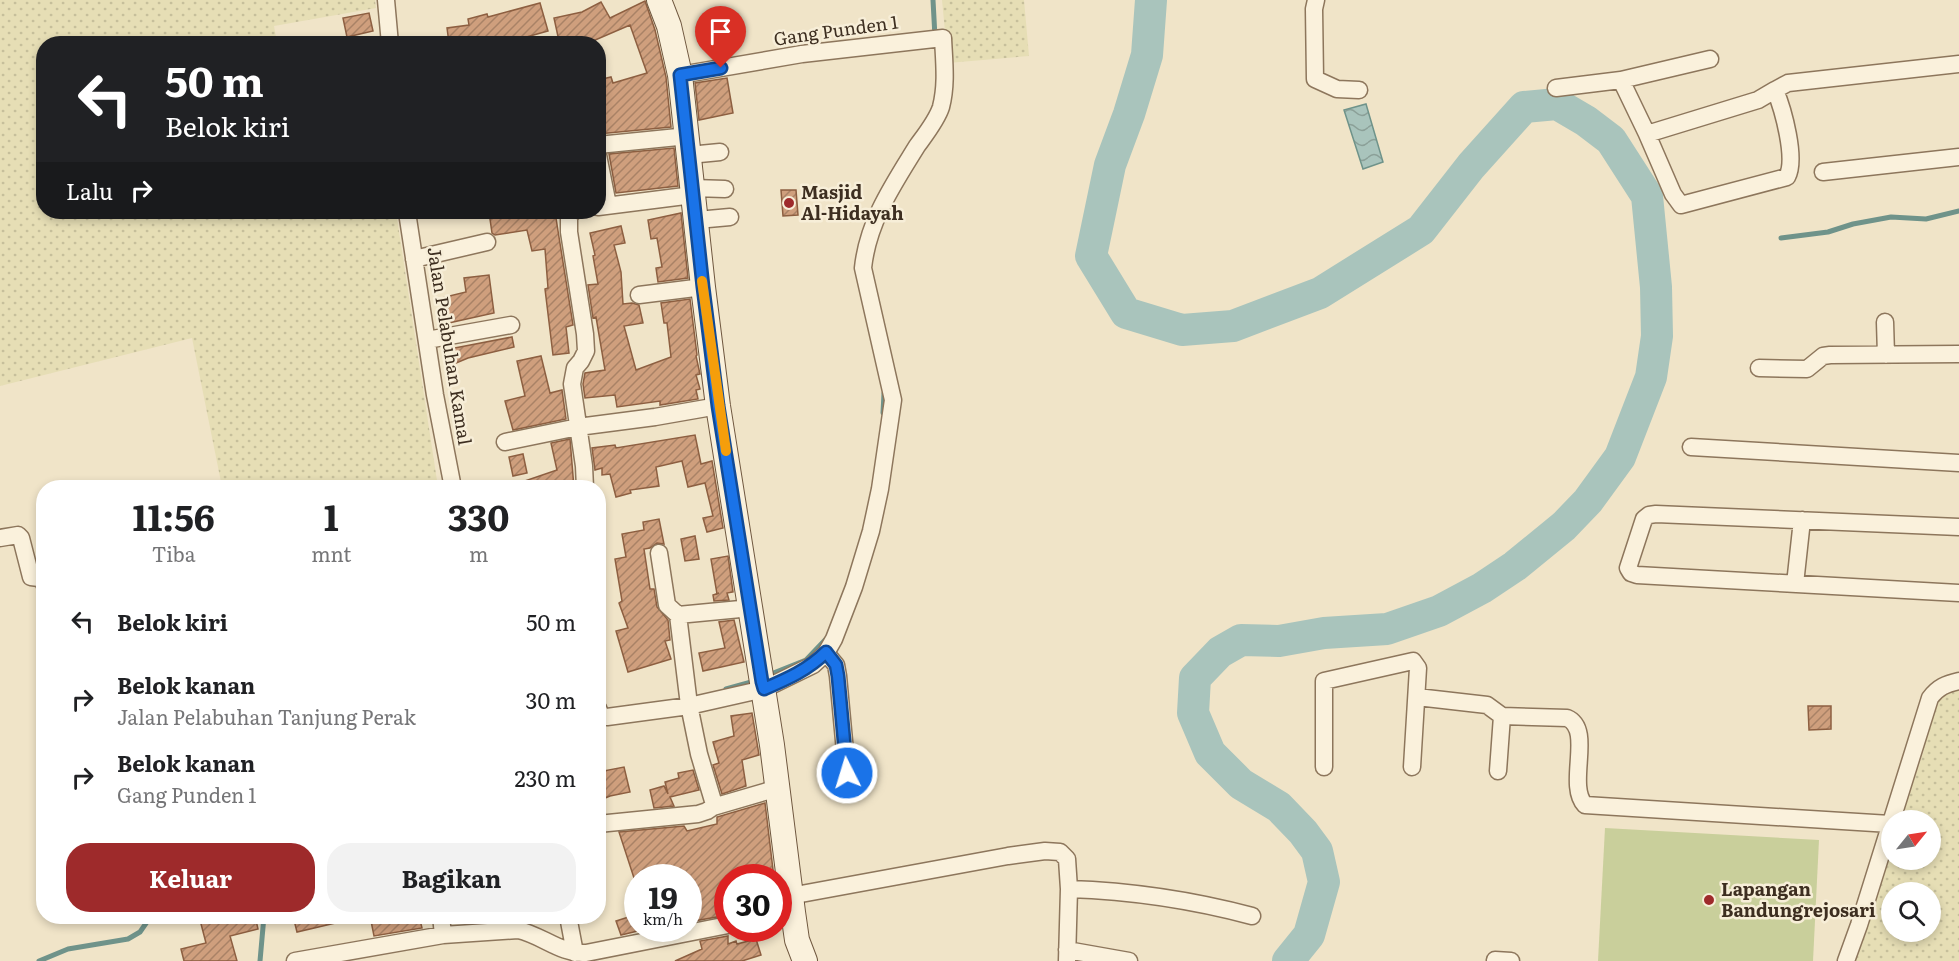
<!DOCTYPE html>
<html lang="id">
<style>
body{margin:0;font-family:Literata,serif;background:#f2f2f2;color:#202124;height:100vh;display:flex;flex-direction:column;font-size:22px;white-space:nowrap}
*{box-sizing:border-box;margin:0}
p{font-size:20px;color:#757577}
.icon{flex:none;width:33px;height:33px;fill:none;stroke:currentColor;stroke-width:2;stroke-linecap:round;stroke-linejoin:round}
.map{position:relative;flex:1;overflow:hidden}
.sheet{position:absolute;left:36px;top:480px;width:570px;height:444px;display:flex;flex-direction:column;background:#fff;border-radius:24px;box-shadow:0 3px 9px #0003}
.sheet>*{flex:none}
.guide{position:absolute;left:36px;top:36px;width:570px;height:183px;border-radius:24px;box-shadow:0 3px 9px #0003;background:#202124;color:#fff;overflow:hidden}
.needle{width:39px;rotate:60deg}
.fabs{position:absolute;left:1881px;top:810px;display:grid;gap:12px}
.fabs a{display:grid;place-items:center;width:60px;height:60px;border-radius:50%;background:#fff;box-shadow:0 3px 9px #0003;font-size:30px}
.speed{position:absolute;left:624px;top:864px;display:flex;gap:12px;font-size:30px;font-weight:700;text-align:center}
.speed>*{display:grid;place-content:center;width:78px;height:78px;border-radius:50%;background:#fff;box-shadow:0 3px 9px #0003;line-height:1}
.speed small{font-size:15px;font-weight:400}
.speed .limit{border:9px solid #d22;background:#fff;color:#111}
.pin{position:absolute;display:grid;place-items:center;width:51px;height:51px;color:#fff;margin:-62px -26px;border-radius:50% 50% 50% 0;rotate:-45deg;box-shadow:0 0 6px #0007}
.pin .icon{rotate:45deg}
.me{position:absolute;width:66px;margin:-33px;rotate:355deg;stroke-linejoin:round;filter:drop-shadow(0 0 4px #0008)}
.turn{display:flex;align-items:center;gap:21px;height:126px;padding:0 30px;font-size:27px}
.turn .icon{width:78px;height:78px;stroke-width:2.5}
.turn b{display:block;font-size:42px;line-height:51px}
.then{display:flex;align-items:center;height:57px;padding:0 30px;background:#0003;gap:12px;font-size:22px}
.eta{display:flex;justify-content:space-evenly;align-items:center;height:102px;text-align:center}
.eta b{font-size:36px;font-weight:700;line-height:42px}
.cta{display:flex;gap:12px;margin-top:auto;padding:12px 30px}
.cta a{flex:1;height:69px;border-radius:24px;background:#9e2a2b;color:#fff;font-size:24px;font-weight:700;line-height:69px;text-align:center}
.cta a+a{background:#f2f2f2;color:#202124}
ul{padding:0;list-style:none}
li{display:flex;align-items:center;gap:18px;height:78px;padding:0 30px}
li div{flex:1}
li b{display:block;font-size:22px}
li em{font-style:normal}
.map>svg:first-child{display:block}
.farmland{fill:url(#farmland-dots);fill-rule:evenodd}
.pitch{fill:#c9cf9b}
.water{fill:url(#water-waves);stroke:#6f938a;stroke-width:1.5}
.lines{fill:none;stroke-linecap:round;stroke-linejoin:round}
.stream{stroke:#6f938a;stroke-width:5}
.river{stroke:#a9c4bc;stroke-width:32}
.building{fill:url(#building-hatch);stroke:#8d5f41;stroke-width:1.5}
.street-casing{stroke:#8d765c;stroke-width:19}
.secondary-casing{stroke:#6f573f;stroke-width:26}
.street{stroke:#faf1dc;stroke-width:16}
.secondary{stroke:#faf1dc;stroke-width:24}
.route-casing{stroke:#114b97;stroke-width:15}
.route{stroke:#1a73e8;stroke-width:10}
.slow{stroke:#f59e0b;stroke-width:10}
.poi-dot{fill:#9e2a2b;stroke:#f7eed8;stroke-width:2}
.labels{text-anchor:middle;stroke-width:5;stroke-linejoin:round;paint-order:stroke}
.street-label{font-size:18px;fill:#3d2e20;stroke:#f7eed8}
.poi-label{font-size:18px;font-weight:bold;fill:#3d2e20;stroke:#f7eed8;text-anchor:start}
</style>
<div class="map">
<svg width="1959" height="961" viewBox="0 0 1959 961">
<defs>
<pattern id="farmland-dots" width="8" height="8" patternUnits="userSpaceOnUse" patternTransform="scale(1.5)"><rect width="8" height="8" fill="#e6deb5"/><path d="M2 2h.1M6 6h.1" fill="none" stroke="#c6bf9b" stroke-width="1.8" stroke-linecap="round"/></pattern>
<pattern id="water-waves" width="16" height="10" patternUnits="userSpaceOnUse" patternTransform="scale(1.5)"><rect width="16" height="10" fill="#a9c4bc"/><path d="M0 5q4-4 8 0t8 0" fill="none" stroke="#8ba098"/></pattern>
<pattern id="building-hatch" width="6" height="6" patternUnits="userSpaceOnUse" patternTransform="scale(1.5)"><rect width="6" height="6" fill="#cf9f7d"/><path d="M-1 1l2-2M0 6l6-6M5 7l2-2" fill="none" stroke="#a98266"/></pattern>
</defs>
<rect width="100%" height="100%" fill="#f0e4c8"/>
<!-- farmland -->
<path class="farmland" d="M0 0H375L376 8 274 26 277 43 44 44V212H396L438 487H222L192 338 0 386Z
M942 0H1024L1029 56 948 63Z
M1959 690V961H1854L1891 849 1892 860H1930V820H1901L1924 750 1932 705 1941 695ZM1892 892H1930V932H1892Z"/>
<!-- pitch -->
<path class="pitch" d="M1605 828 1819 840 1813 961H1598Z"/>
<!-- water -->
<path class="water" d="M1366 104 1383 162 1363 169 1344 110Z"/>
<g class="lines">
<!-- stream -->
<path class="stream" d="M933 0 935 37
M1781 238 1828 232 1853 224 1891 217 1926 219 1959 211
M883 413 884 393
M766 676 806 660 826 639
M726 689 755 681
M39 961 68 949 128 939 140 932 151 916
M260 961 264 916"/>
<!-- river -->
<path class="river" d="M1151 0 1147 55 1129 114 1110 165 1091 256 1126 313 1182 330 1233 326 1320 293 1421 230 1471 166 1524 107 1557 104 1586 121 1611 140 1647 196 1656 287 1657 336 1651 377 1620 457 1588 501 1564 526 1515 566 1482 588 1439 611 1387 629 1324 633 1279 641 1241 640 1220 652 1195 678 1193 713 1210 753 1241 784 1279 807 1303 832 1317 851 1324 882 1309 935 1288 961"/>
</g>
<!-- building -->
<path class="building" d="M645 1 655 30 666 77 671 127 598 134V80L611 77 613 83 647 73 630 25 586 44H580L578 37 559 41 554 18 582 12 601 2 610 18Z
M540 3 548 31 512 41 511 39 492 44H474L473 40 449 43 447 28 469 25 468 19 487 14 488 17Z
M369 13 373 31 347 37 343 18Z
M727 78 733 113 699 120 695 83Z
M674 148 678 186 616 193 609 154Z
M781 190H796L798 215 783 216Z
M489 212H519L520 215 540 212H555L573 325 566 327 569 353 553 355 545 289 548 288 545 249 532 251 527 230 495 235 492 233Z
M681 213 688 278 658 282 656 268 662 267 657 238 651 239 648 220Z
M621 226 625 243 614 245 621 272 623 304 632 303 639 305 643 323 624 326 636 370 671 357 667 323H664L661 303 690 299 697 355 696 356 700 374 696 375 700 389 696 390 698 399 660 405V401L617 407 615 395 585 398 583 384 585 373 605 370 596 317 593 318 588 285 598 284 593 256 595 255 590 233Z
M489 275 494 313 444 324 441 298 466 292 464 278Z
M512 337 514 347 468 358 449 366 444 350Z
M541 356 550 393 562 390 566 419 513 430 505 401 525 396 517 361Z
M695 435 701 464 712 461 723 528 707 532 703 518 713 516 705 483 688 487 682 461 656 467 659 486 630 490 631 493 616 497 610 474 602 475V468L595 470 592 448 615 445 616 448Z
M570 439 574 488H513V485L557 470 551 443Z
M523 454 527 473 513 476 509 457Z
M659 519 664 544 657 543 650 548 644 549 650 589H654L657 607 668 620 670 640 665 641 671 659 628 672 616 631 628 628 619 603 622 601 615 559 626 557 622 534 644 530 643 522Z
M695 536 699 559 685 561 681 539Z
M728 556 733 592 727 593 729 600 714 601 713 595 719 593 717 594 711 559Z
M734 620 744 662 703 671 699 653 725 648 719 622Z
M1808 706H1831V729L1809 730Z
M752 713 759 755 742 760 746 786 722 794 713 765 719 763 713 742 734 736 731 716Z
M624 767 630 792 610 796 598 801V772Z
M693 770 699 790 670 797 674 806 654 808 650 790 664 786 668 794 665 782 679 778 678 773Z
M765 803 774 878H728V915L688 922V878H678L677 873 634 878 619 832 684 826 687 831 717 824V817Z
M638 914V931L621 935 616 921Z
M213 916H255L258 929 230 936 237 961H184L181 949 206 943 200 920Z
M293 916H339L340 922 297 932Z
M370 916H419L422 928 374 936Z
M728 936V944L736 941 737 944 756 939 761 955 742 961H675L702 949 700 941Z"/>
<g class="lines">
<!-- street casing -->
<g class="street-casing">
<path id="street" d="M386 0 390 44
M1316 0 1314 9 1315 79 1337 89 1359 90
M1621 80 1710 59
M1556 88 1621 80 1647 134 1673 194 1681 205 1787 177C1797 159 1783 109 1775 90L1788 83 1959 64
M1647 134 1758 100 1775 90
M598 145 688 136
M598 155 608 205
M689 155 720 152
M1823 172 1959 157
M693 188 725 189
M598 207 693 195
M407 212 435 395 453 488
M573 212 569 216V232L585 334 586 351 581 361 575 368 572 384 584 466 585 488
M697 220 730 217
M414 259 487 242
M639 295 703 287
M1885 322 1886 355
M427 340 511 325
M1759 368 1807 369 1823 356 1830 355 1959 354
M505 442 578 427 655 417 718 406
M1691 447 1959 463
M1959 527 1656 514 1649 515 1644 519 1628 568 1631 573 1637 575 1959 593
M0 538 18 535 21 538 31 577 39 578 44 583
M659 553 667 605 678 615 751 608
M1795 584 1802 520
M826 653 836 665 838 676 847 773
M1417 697 1487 705 1502 716 1567 718C1594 729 1566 785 1585 805L1890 824
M598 708 601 716 607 717 689 706 764 689 813 665 826 653 834 639 854 587 871 531 880 489 893 400 863 268C868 221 893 185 917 146 925 135 937 120 941 107 947 84 944 61 943 38L802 54 680 75
M1324 767V681L1413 661 1418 668 1412 767
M1498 771 1502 716
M713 807 778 788
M598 824 698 814 707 811 713 807V801L699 754 689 705 678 615
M1069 889C1131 891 1192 900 1252 916
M790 896 1008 856 1045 851 1060 852 1067 859 1069 889 1067 961
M441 916 443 935
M568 916 575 953
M1067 950 1129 961
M1495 960 1511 961
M295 961 443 935 518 930C542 935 560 954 586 953L728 925
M1846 961 1859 925 1930 698C1938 687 1946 684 1959 681"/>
</g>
<!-- secondary casing -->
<g class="secondary-casing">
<path id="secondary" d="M659 0 669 26 680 75 703 287 718 406 772 745 793 912 797 940 805 961"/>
</g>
<!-- street -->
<use href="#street" class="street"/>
<!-- secondary -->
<use href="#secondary" class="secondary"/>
</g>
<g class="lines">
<!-- route casing -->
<g class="route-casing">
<path id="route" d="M721 68 680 75 703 287 718 406 762 682 764 689C787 679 808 670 826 652L836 665 838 676 847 773"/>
</g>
<!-- route -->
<use href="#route" class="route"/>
<!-- slow -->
<path class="slow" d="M702 281 726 451"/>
</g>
<!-- markers -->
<g class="poi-dot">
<circle cx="789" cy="203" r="6"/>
<circle cx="1709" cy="900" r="6"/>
</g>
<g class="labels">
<!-- street labels -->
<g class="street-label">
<text transform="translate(836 31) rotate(-8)" y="6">Gang Punden 1</text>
<text transform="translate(449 346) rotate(81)" y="6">Jalan Pelabuhan Kamal</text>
</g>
<!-- poi labels -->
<g class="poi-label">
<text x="801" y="199">Masjid<tspan x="801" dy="21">Al-Hidayah</tspan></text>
<text x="1721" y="896">Lapangan<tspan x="1721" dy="21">Bandungrejosari</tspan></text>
</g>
</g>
</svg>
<div class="fabs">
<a><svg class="needle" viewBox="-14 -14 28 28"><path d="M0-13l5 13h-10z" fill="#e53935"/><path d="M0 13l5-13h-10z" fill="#757577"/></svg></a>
<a><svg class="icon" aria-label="search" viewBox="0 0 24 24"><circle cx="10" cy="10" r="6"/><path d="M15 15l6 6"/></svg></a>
</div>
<div class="speed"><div>19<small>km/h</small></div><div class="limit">30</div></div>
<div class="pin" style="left:721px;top:68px;background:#d93025"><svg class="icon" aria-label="arrive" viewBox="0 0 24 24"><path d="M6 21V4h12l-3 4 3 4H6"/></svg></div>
<svg class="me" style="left:847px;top:773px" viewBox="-20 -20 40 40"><circle r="17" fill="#1a73e8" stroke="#fff" stroke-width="3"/><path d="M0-11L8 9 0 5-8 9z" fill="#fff"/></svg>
<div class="guide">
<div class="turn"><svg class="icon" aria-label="left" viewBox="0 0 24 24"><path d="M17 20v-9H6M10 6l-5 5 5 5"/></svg><div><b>50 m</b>Belok kiri</div></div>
<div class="then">Lalu<svg class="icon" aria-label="right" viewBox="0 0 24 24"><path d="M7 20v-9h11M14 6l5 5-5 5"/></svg></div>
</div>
<section class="sheet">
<div class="eta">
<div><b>11:56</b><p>Tiba</p></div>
<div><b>1</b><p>mnt</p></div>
<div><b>330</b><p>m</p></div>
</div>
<ul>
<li><svg class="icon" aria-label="left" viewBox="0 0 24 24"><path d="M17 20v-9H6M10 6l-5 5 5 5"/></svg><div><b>Belok kiri</b></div><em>50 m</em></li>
<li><svg class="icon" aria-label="right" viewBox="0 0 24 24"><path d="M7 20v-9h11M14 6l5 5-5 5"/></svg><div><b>Belok kanan</b><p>Jalan Pelabuhan Tanjung Perak</p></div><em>30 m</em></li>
<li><svg class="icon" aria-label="right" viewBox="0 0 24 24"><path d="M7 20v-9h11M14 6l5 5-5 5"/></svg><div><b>Belok kanan</b><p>Gang Punden 1</p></div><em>230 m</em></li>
</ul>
<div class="cta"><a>Keluar</a><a>Bagikan</a></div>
</section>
</div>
